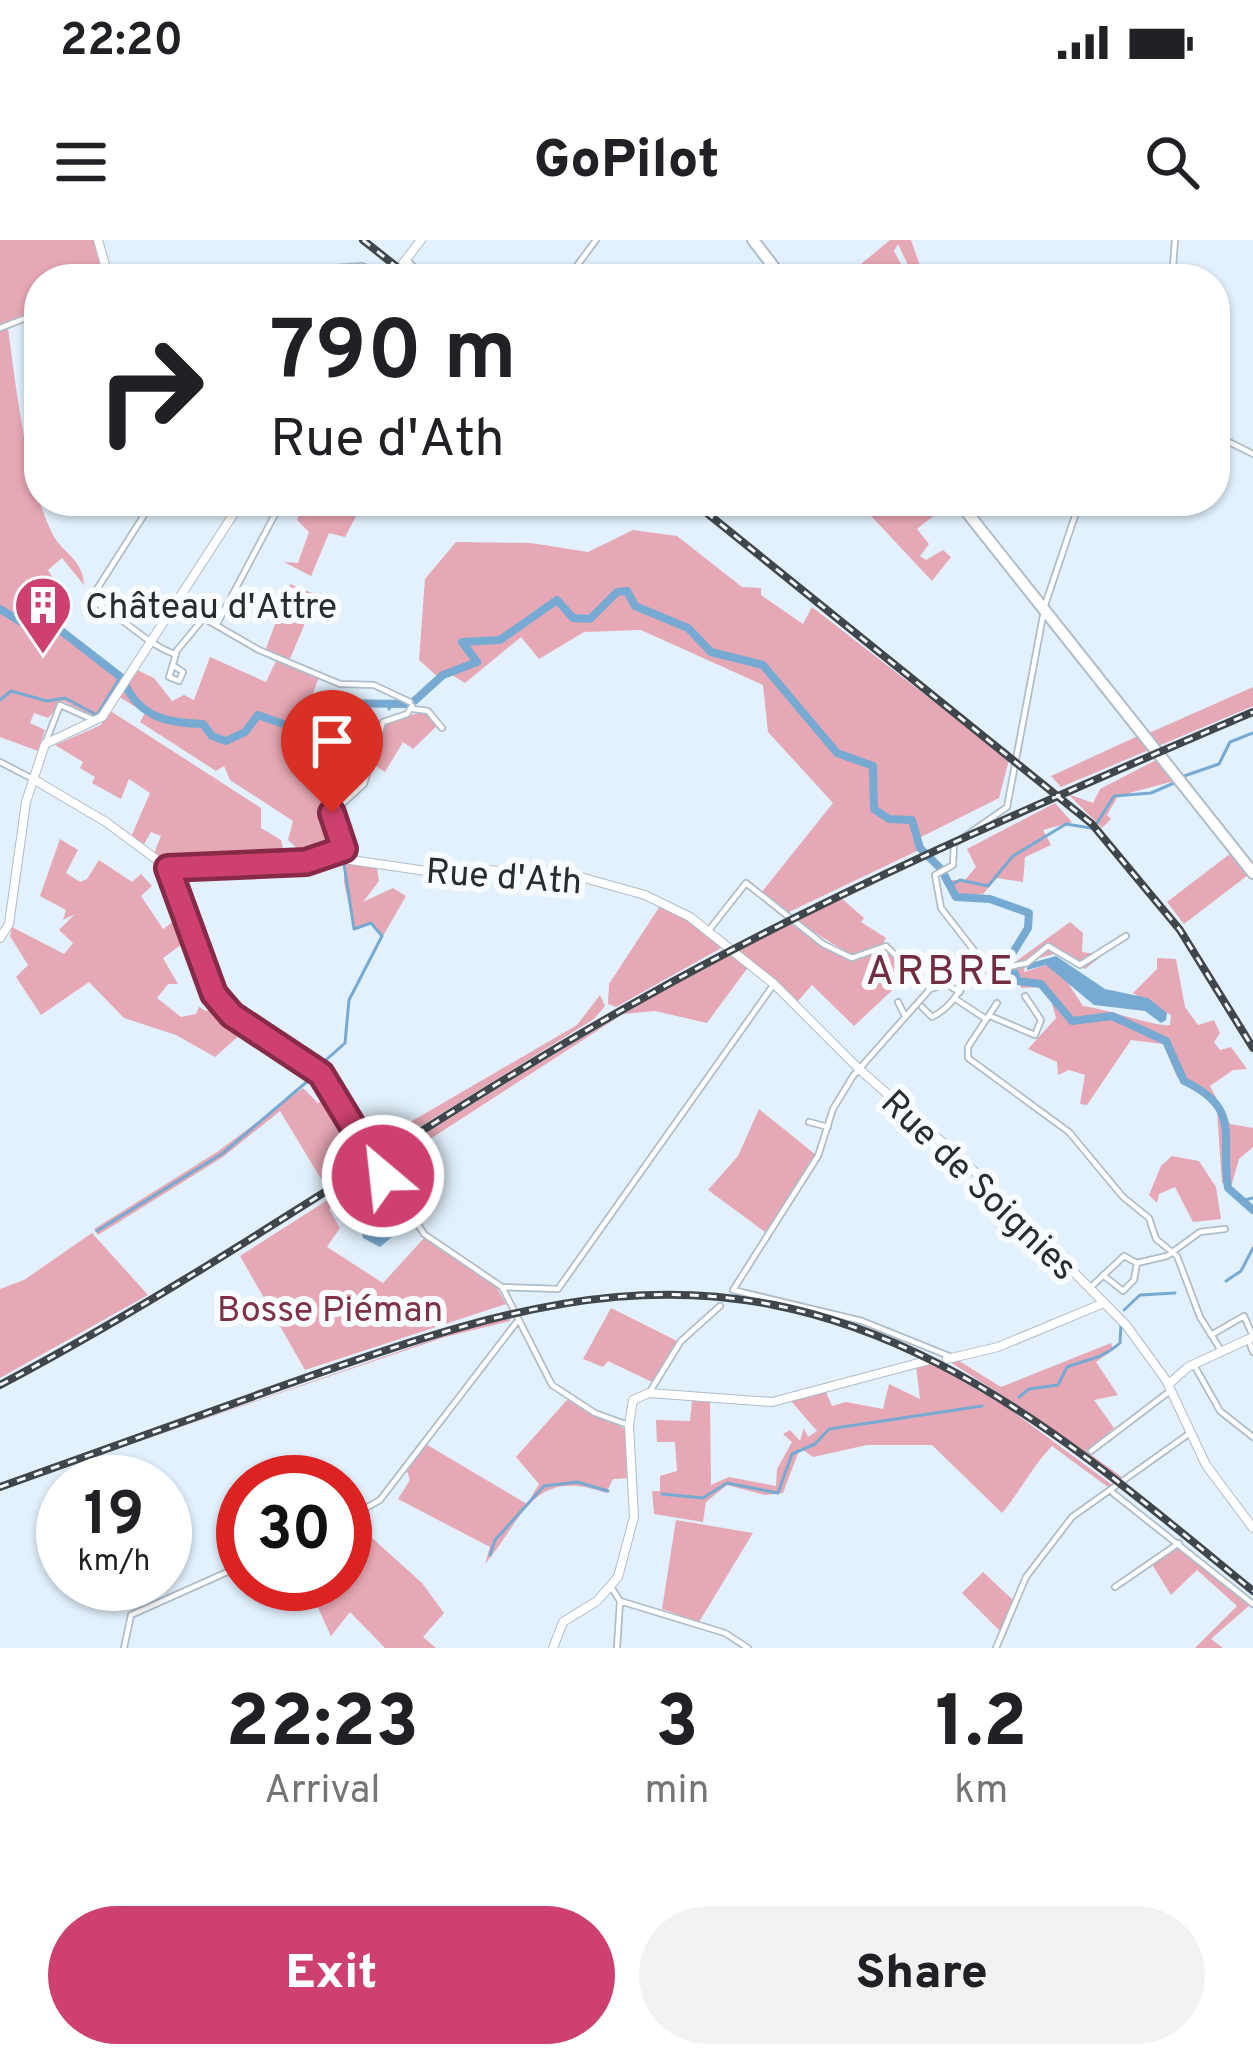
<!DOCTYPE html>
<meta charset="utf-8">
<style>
body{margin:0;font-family:Overpass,sans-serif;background:#f2f2f2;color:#202124;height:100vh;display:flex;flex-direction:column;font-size:45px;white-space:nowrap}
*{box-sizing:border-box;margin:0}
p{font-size:39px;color:#757577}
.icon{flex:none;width:66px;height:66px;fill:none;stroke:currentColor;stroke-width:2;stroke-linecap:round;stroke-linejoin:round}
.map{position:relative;height:1408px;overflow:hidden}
.sheet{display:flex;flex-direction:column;background:#fff;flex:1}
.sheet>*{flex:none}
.banner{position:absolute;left:24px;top:24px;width:1206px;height:252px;border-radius:48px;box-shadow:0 3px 9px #0004;background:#fff;color:#202124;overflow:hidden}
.speed{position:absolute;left:36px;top:1215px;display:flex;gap:24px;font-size:60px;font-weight:700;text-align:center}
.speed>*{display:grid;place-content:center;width:156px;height:156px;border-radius:50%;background:#fff;box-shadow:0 3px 9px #0004;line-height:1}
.speed small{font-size:30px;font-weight:400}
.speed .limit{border:18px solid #d22;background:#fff;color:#111}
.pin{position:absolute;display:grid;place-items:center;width:102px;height:102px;color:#fff;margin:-123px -51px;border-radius:50% 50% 50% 0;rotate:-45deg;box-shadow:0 0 12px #0007}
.pin .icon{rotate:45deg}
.me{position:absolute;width:132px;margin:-66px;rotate:332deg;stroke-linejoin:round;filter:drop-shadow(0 0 9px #0008)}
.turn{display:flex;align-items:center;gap:42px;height:252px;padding:0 48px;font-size:54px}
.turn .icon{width:156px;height:156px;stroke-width:2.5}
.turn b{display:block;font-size:84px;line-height:102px}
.eta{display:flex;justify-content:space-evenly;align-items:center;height:204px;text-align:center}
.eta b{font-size:72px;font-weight:800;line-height:84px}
.action{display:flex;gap:24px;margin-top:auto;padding:24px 48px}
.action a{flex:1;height:138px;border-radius:72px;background:#ce416e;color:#fff;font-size:48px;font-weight:800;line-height:138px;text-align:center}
.action a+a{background:#f2f2f2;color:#202124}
.status{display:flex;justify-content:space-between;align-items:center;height:84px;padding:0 60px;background:#fff;direction:ltr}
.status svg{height:33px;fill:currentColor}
header{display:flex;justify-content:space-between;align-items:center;height:156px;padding:0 48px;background:#fff;font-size:54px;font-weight:800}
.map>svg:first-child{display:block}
.green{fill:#e6a8b5}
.water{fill:#77aad2}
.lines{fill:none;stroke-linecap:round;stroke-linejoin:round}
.stream{stroke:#77aad2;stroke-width:3}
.river{stroke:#77aad2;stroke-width:8}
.minor-casing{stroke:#afbdc9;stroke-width:8}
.tertiary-casing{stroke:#afbdc9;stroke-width:10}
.primary-casing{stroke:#afbdc9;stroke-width:14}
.minor{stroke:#fff;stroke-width:4.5}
.tertiary{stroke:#fff;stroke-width:8}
.primary{stroke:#fff;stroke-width:10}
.rail-casing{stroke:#3f474c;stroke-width:8}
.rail{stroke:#f9fcff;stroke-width:3;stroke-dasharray:9;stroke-linecap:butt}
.route-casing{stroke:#862a48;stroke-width:30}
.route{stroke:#ce416e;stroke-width:21}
.labels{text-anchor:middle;stroke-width:12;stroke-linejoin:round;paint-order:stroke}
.poi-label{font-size:36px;fill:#262c31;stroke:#f9fcff;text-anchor:start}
.street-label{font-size:36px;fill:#262c31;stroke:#f9fcff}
.park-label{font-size:36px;fill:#7f3147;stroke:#f9fcff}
.quarter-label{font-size:42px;letter-spacing:3px;fill:#722c40;stroke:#f9fcff}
</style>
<div class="status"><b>22:20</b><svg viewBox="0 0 49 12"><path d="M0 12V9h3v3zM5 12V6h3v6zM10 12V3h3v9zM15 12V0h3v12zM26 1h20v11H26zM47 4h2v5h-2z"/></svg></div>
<header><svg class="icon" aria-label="menu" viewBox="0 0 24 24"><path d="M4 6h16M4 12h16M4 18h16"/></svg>GoPilot<svg class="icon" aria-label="search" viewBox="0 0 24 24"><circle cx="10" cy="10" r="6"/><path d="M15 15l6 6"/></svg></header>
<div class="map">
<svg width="1253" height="1408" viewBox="0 0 1253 1408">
<rect width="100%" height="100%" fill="#e2f1fd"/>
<!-- green -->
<path class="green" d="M0 0H96L107 39H39V70L0 85Z
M890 0H911L924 37 914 38 898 4 894 11 909 39H843Z
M8 88C16 149 27 240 51 291 60 312 83 318 84 345L62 318 48 330 54 340 46 354 55 359 45 381 123 439 95 478 63 461 48 478 34 473 30 483 45 490 38 511 0 497V91Z
M306 261H369L383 267 364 261 345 297 329 293 311 336 284 322 298 323 309 292 297 280Z
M940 261 941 270 917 289 929 304 920 316 926 320 943 310 951 317 932 341 858 262Z
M633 290 677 296 742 347 761 348V355L803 384 812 367 1009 520 999 558 917 599 919 610 787 673 761 653 833 563 768 492 763 445 641 390 584 392 539 419 521 397 465 443 452 435 439 438 419 420 425 339 456 302 531 303 588 312Z
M290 344 317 355 289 421 265 411Z
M1046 363 1149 493 1253 447V466L1156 507Z
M210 417 266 442 277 419 319 437 307 470 358 461 355 474 365 486 380 490 372 512 390 479 429 471 440 483 413 509 403 502 385 532 371 523 354 552 330 571 341 602 337 609 300 611 288 600 293 581 230 540 224 526 216 531 140 482 145 473 118 456 135 429 154 438 172 461 184 455 194 460Z
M109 470 261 568V588L281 600 286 623 179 630 153 616 161 596 151 592 143 606 131 597 150 553 129 539 121 559 92 543 95 537 80 528 83 522 55 505 101 485Z
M1138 496 1149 510 1061 547 1051 536Z
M1158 519 1174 541 1118 556 1107 575 1111 579 1102 588 1068 554 1093 563 1100 549Z
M1055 563 1072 582 1043 590 1051 605 1025 617 1023 642 997 638 983 654H958L950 640H965L976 627 967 609Z
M60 599 78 610 66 633 80 642 87 639 99 620 132 642 141 634 152 646 141 656 163 689 181 676 189 699 163 718 178 744H168L157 758 181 777 196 774 199 767 206 771 222 764 250 786 215 817 176 795 124 778 89 742 41 775 16 737 28 725 10 696 12 687 64 714 73 703 59 690 75 674 63 680 66 670 40 656Z
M1231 613 1248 635 1184 684 1167 662Z
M345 620 377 628 379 641 363 662 393 648 406 656 383 696 372 682 354 688 344 642Z
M840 657 864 678 861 682 886 698 881 707 854 717 795 680Z
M662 663 723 707 616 767 608 764 609 744Z
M793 681 853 719 886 709 904 727 897 735 902 741 854 786 812 745 797 762 738 710Z
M1070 682 1083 693 1082 712 1103 715 1085 729 1054 714 1025 722 1024 732 1046 725 1062 734 1083 766C1107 769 1155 787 1170 785L1171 775 1133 753 1157 729V718L1176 719 1185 767 1198 785 1214 780 1220 793 1214 802 1220 810 1231 807 1247 829 1233 830 1210 846 1230 884 1253 888V907L1239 919 1231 947 1222 943 1217 871 1205 854 1177 837 1163 804 1131 800 1087 865 1080 864 1085 835 1069 830 1058 835 1057 822 1028 809 1056 778 1050 756 1040 747 1022 748 1011 736V725Z
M733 713 749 726 707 783 655 771 623 774 387 927 383 920C498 847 613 777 733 713Z
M600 755 605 766 594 779 382 910 376 902 577 785Z
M303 848 318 863 334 850 366 907 321 939 280 871 223 917 98 995 94 989 217 912Z
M759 869 816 915 769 995 708 950 738 916Z
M1172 916 1199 921 1216 947 1221 979 1193 982 1175 947 1159 954 1157 963 1149 955 1161 926Z
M379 927 383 936 329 969 340 988 327 1007 383 1043 425 997 495 1044 506 1064 305 1130 240 1016Z
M92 993 148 1055 0 1138V1049L24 1040Z
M611 1068 679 1102 652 1142 608 1121 603 1127 583 1119Z
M510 1073V1081L445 1097 90 1218Z
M1111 1103 1113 1110 1096 1122 1118 1155 1094 1160 1114 1188 1086 1211 1126 1240 1121 1243 1034 1176 947 1120 956 1119 1001 1147Z
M933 1124 1005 1166 1115 1247 1112 1250 1052 1206C1031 1228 1022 1249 1002 1273L932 1205H867L813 1217 800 1208 783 1253 765 1255 727 1245 706 1262 703 1282 654 1274 652 1251H660V1236L677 1231 675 1202H657L656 1180 690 1181 692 1161 710 1162 711 1245 729 1237 776 1246 777 1229 792 1202 783 1194 790 1190 800 1201 804 1188 808 1197 817 1191 791 1161 825 1150 832 1166 846 1162 883 1169 889 1144 920 1159 916 1126Z
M567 1160 627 1190 631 1238 613 1239 606 1253C532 1226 523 1279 485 1324L490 1307 398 1259 410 1240 406 1228 424 1203 527 1264 539 1244 516 1217Z
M351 1279 422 1343 444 1373 423 1397 436 1408H385L350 1372 331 1396 307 1344H345V1281Z
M676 1280 753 1293 699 1382 662 1369Z
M1178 1306 1251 1364 1211 1399 1223 1408H1195L1237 1366 1197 1330 1171 1355 1151 1323Z
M983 1332 1015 1362 1000 1391 962 1353Z"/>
<!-- water -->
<path class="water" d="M1056 716 1105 749 1148 758 1167 773 1166 780 1161 783 1145 771 1094 765 1046 725 1027 730V724Z
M368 945 398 992 380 1007 363 998 361 981 343 969 362 957Z"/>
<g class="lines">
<!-- stream -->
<path class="stream" d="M0 460 11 451 47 461 65 458 97 475 121 436
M389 469 392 464
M367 526 380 485
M1184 536 1219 524 1230 502 1253 493
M329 575 335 593
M1097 583 1114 556 1151 553 1174 543
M949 646 960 640 988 646 1013 616 1066 584 1091 588
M318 827 345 803 349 760 382 696 371 683 354 689 344 624
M1240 961 1253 958
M97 991 223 913 316 834
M1226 1041 1241 1031 1253 1008
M1124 1070 1140 1055 1175 1053
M1019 1157 1029 1149 1058 1145 1067 1127C1088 1119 1102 1119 1120 1103L1121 1084
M662 1254 703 1258 727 1243 778 1253 792 1214 815 1204 829 1189 982 1166
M490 1315 495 1300 544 1246 577 1242 608 1251"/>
<!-- river -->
<path class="river" d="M0 369 26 385 51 383 122 438
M124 442C139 477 167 483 203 484L212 496 226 501 245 492 258 475 289 486 322 463 411 464 443 435 477 422 462 402 500 400 557 360 573 378 590 379 617 352 627 351 635 366 688 388 711 412 763 425 837 513 873 526 874 569 889 579 912 580 920 608 941 629 956 657 990 659 1029 673 1028 688 1009 719 1018 741 1041 744 1072 781 1112 776 1166 801 1184 841C1243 869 1220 896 1228 948L1253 970"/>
<!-- minor casing -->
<g class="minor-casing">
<path id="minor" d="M408 21 425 39
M191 39 362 26 391 39
M567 39 596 0
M1172 39 1175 0
M0 88 39 73
M1215 195 1253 214
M153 261 90 360C122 375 141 401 174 414L203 379
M176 362 259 410 340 444 374 445 410 462
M1045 365 1080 261
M218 382 282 261
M174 426 183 432 179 441 169 437 176 414
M413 469 428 471 442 488
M45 504 60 465 92 479
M0 522 33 539
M344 609 330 575 364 544 383 482 407 474 412 466
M168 628 204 735 221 763 321 834 424 994 502 1047 552 1145 595 1173 628 1185
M709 690 746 643 823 704 852 718 886 706 930 749
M989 731 1027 723 1048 706 1080 725 1126 696
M993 735 941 668 935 635 953 625 954 604 1007 567 1043 376
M957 760 986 779
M898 762 905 776
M997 763 968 807V818L1069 892 1123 957 1149 978 1156 999 1177 1016 1200 1077 1222 1112
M922 767 932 777C957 765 961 742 981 724
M990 776 1035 795 1041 780 1025 756
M809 882 828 887
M1137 1023 1167 1016 1200 992 1225 989
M1103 1035 1123 1051 1134 1040 1137 1023
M1092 1046 1124 1016 1137 1023
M502 1047 558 1049 774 744
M1211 1095 1244 1076 1253 1096
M1248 1099 1253 1112
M954 1118 862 1081 733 1050 818 916 833 869 853 836 930 749 946 744 960 752
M1194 1125 1220 1171 1253 1197
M649 1153 681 1101 720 1066
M1091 1211 1170 1151
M1113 1253 1253 1364
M345 1280 380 1260 516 1083
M611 1347 620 1361 725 1393 748 1408
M1115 1347 1179 1303
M124 1408 131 1375 243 1325
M617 1408 620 1361
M996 1408 1026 1337 1072 1277 1190 1193"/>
</g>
<!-- tertiary casing -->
<g class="tertiary-casing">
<path id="tertiary" d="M98 0 109 39
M391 39 421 0
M33 539 106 582 168 628 337 618 440 633 487 630 577 636 645 655 690 677 774 744 859 829 965 922 1126 1085 1166 1140 1206 1225 1253 1288
M0 698 9 684 26 562 45 504 102 477 242 261
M947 1119 998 1107 1104 1063
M1169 1144 1188 1127 1253 1097
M553 1408 563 1382 597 1361 618 1337 634 1277 629 1185 633 1160 649 1153 772 1162 926 1121"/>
</g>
<!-- primary casing -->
<g class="primary-casing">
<path id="primary" d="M753 0 783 39
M958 261 1253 633"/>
</g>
<!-- minor -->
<use href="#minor" class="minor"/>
<!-- tertiary -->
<use href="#tertiary" class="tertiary"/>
<!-- primary -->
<use href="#primary" class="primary"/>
<!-- rail casing -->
<g class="rail-casing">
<path id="rail" d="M363 0 412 39
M692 261 1092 584 1180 690 1253 808
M0 1145C222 1028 426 879 645 757 841 647 1047 560 1253 472
M0 1247C100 1211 199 1176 299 1140 528 1059 705 1005 937 1123 1051 1181 1154 1270 1253 1351"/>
</g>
<!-- rail -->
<use href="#rail" class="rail"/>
</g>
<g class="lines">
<!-- route casing -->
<g class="route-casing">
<path id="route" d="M332 573 344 609 306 622 168 628 214 754 232 775 321 834 383 936"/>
</g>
<!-- route -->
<use href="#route" class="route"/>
</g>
<!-- icons -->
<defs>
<g id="building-pin" transform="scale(3)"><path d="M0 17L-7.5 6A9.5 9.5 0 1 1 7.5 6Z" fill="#ce416e" stroke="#f9fcff"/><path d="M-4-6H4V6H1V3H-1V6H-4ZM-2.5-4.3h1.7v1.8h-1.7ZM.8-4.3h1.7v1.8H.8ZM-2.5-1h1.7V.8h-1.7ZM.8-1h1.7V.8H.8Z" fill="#fff"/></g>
</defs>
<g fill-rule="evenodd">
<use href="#building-pin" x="43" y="365"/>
</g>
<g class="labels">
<!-- poi labels -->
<g class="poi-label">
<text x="85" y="378">Château d'Attre</text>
</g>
<!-- street labels -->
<g class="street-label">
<text transform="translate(504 635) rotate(4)" y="13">Rue d'Ath</text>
<text transform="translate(980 944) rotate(44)" y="13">Rue de Soignies</text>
</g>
<!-- park labels -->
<g class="park-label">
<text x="330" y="1081">Bosse Piéman</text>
</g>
<!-- quarter labels -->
<g class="quarter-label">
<text x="941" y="744">ARBRE</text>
</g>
</g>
</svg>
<div class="speed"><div>19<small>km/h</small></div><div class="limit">30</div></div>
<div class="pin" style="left:332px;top:573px;background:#d93025"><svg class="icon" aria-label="arrive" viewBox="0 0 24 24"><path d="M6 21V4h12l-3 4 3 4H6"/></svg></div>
<svg class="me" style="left:383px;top:936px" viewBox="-20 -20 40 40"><circle r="17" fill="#ce416e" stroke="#fff" stroke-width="3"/><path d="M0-11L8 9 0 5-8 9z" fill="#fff"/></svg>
<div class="banner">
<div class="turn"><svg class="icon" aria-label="right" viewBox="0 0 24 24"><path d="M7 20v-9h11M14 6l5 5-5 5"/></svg><div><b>790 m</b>Rue d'Ath</div></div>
</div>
</div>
<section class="sheet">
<div class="eta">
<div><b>22:23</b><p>Arrival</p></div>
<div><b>3</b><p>min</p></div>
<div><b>1.2</b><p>km</p></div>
</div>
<div class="action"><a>Exit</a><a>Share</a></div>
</section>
